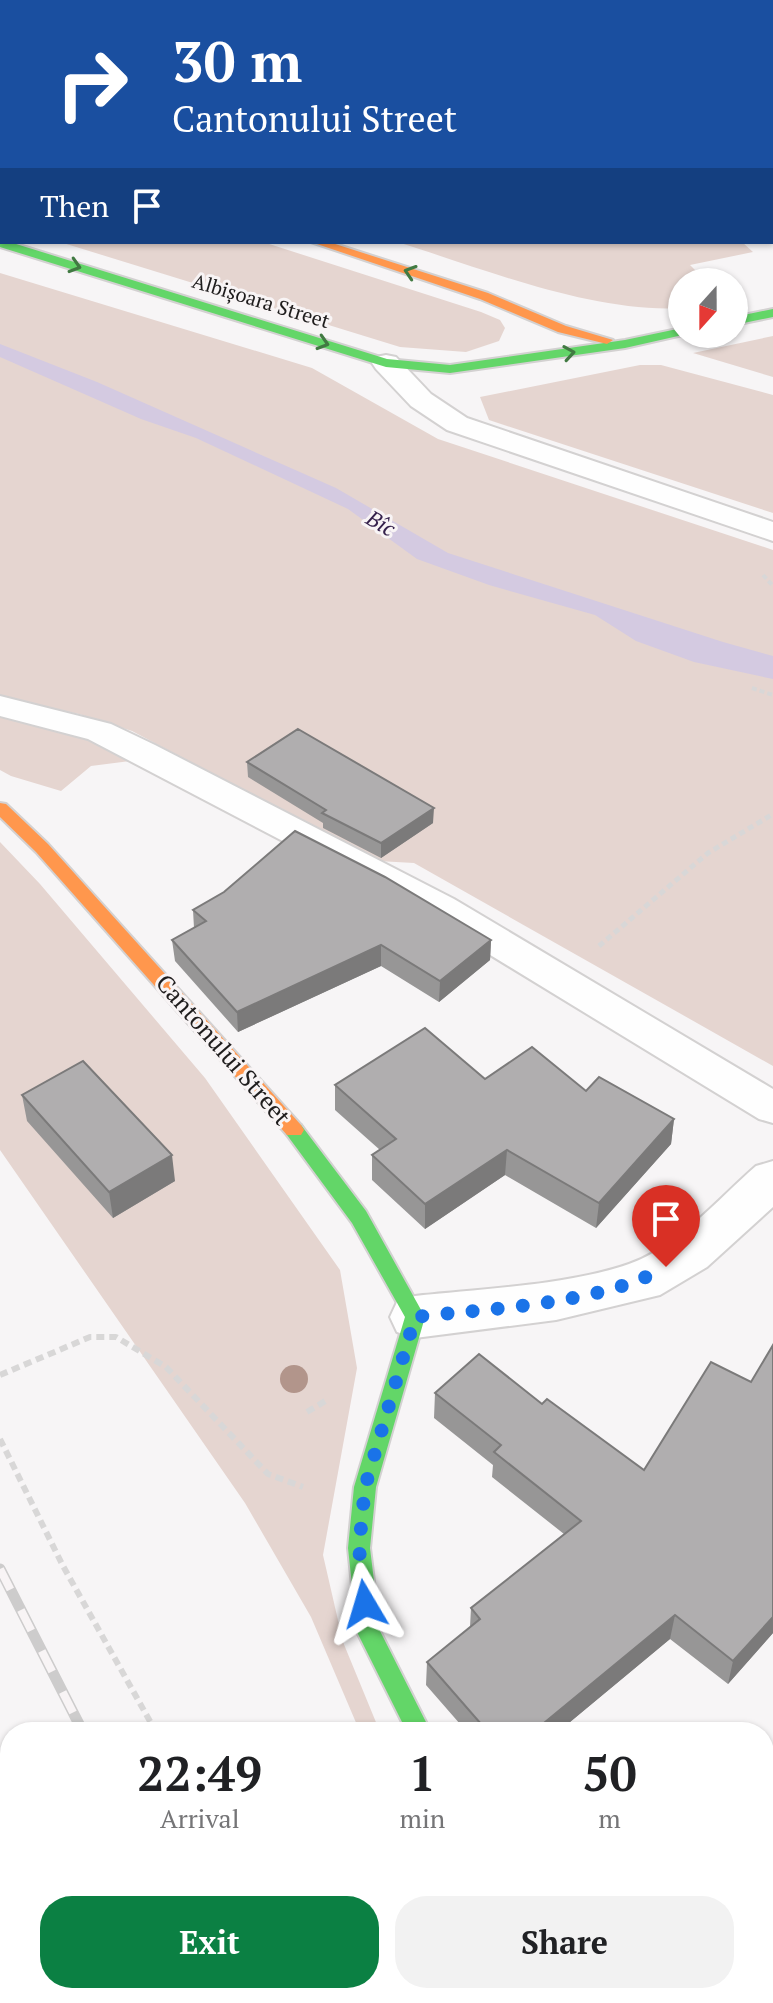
<!DOCTYPE html>
<meta charset="utf-8">
<style>
body{margin:0;font-family:"PT Serif",serif;background:#f2f2f2;color:#202124;height:100vh;display:flex;flex-direction:column;font-size:30px;white-space:nowrap}
*{box-sizing:border-box;margin:0}
p{font-size:26px;color:#757577}
.icon{flex:none;width:44px;height:44px;fill:none;stroke:currentColor;stroke-width:2;stroke-linecap:round;stroke-linejoin:round}
.map{position:relative;flex:1;overflow:hidden}
.drawer{position:absolute;left:0px;top:1722px;width:774px;height:282px;display:flex;flex-direction:column;background:#fff;border-radius:32px 32px 0 0;box-shadow:0 2px 6px #0004}
.drawer>*{flex:none}
.hud{position:absolute;left:0px;top:0px;width:774px;height:244px;box-shadow:0 2px 6px #0004;background:#1a4fa0;color:#fff;overflow:hidden}
.needle{width:52px;rotate:201deg}
.buttons{position:absolute;left:668px;top:268px;display:grid;gap:16px}
.buttons a{display:grid;place-items:center;width:80px;height:80px;border-radius:50%;background:#fff;box-shadow:0 2px 6px #0004;font-size:40px}
.pin{position:absolute;display:grid;place-items:center;width:68px;height:68px;color:#fff;margin:-82px -34px;border-radius:50% 50% 50% 0;rotate:-45deg;box-shadow:0 0 8px #0007}
.pin .icon{rotate:45deg}
.me{position:absolute;width:88px;margin:-44px;rotate:353deg;stroke-linejoin:round;filter:drop-shadow(0 0 6px #0008)}
.turn{display:flex;align-items:center;gap:28px;height:168px;padding:0 40px;font-size:36px}
.turn .icon{width:104px;height:104px;stroke-width:2.5}
.turn b{display:block;font-size:56px;line-height:68px}
.then{display:flex;align-items:center;height:76px;padding:0 40px;background:#0003;gap:16px;font-size:30px}
.eta{display:flex;justify-content:space-evenly;align-items:center;height:136px;text-align:center}
.eta b{font-size:48px;font-weight:800;line-height:56px}
.cta{display:flex;gap:16px;margin-top:auto;padding:16px 40px}
.cta a{flex:1;height:92px;border-radius:32px;background:#0b8043;color:#fff;font-size:32px;font-weight:800;line-height:92px;text-align:center}
.cta a+a{background:#f2f2f2;color:#202124}
.map>svg:first-child{display:block}
.green{fill:#e5d5d0}
.water{fill:#d4cae1}
.lines{fill:none;stroke-linecap:round;stroke-linejoin:round}
.lane-casing{stroke:#d3d1d1;stroke-width:4}
.street-casing{stroke:#d3d1d1;stroke-width:4}
.fast-casing{stroke:#d3d1d1;stroke-width:4}
.slow-casing{stroke:#d3d1d1;stroke-width:4}
.path-far3{stroke:#d8d7d7;stroke-width:3;stroke-dasharray:4 2;stroke-linecap:butt}
.path-far2{stroke:#d8d7d7;stroke-width:4;stroke-dasharray:5 3;stroke-linecap:butt}
.path-far1{stroke:#d8d7d7;stroke-width:5;stroke-dasharray:6 4;stroke-linecap:butt}
.path{stroke:#d8d7d7;stroke-width:6;stroke-dasharray:8 5;stroke-linecap:butt}
.lane{fill:#fefefe;fill-rule:evenodd}
.street{fill:#fefefe;fill-rule:evenodd}
.fast{fill:#63d668;fill-rule:evenodd}
.slow{fill:#ff974d;fill-rule:evenodd}
.rail-casing{stroke:#cdcccc;stroke-width:11}
.rail{stroke:#f8f4f5;stroke-width:8;stroke-dasharray:23;stroke-linecap:butt}
.tree{fill:#b2958b}
.wall{fill:#979696}
.shaded-wall{fill:#7b7a7a}
.building{fill:#b0aeaf;stroke:#7b7a7a;stroke-width:2}
.oneway{stroke:#417a42}
.route{stroke:#1a73e8;stroke-width:14;stroke-dasharray:0 25.2}
.labels{text-anchor:middle;stroke-width:6;stroke-linejoin:round;paint-order:stroke}
.far-street-label{font-size:20px;fill:#1f1d1d;stroke:#f8f4f5}
.far-water-label{font-size:22px;font-style:italic;fill:#35214c;stroke:#f8f4f5}
.street-label{font-size:24px;fill:#1f1d1d;stroke:#f8f4f5}
</style>
<div class="map">
<svg width="773" height="2003" viewBox="0 0 773 2003">
<rect width="100%" height="100%" fill="#f7f5f6"/>
<!-- green -->
<path class="green" d="M60 242H263L481 312 500 320 505 328 499 341 466 352 400 347Z
M397 242H742L753 252 690 265 707 282H682V308C590 313 485 269 397 242Z
M0 273 312 368 438 439 773 550V1066L414 863 378 861 132 731 79 714 0 698Z
M773 336V377L693 353Z
M640 365H661L773 395V513L489 420 480 397Z
M0 714C46 724 93 730 130 761L91 766 61 791 11 776 0 770Z
M0 842 40 884 205 1078 340 1270 357 1368 323 1555 343 1642 380 1732H360L311 1617 245 1503 0 1150Z"/>
<!-- water -->
<path class="water" d="M0 344 97 382 336 488 448 553 723 642 773 656V679L694 662 636 641 595 615 489 585 417 559 348 509 196 438 141 419 0 357Z"/>
<g class="lines">
<!-- lane casing -->
<g class="lane-casing">
<path id="lane" d="M386 355 396 357 431 394 467 418 773 522V541L447 430 411 406 376 369 372 363 376 357Z
M0 696 111 724 155 745 454 899 773 1089V1123L759 1119 428 917 88 739 0 716Z"/>
</g>
<!-- street casing -->
<g class="street-casing">
<path id="street" d="M773 1161V1207L707 1267 660 1295 556 1320 415 1338 397 1332 390 1317 397 1302 415 1296C480 1289 569 1285 629 1264 678 1247 718 1199 756 1166Z
M585 1994H652L656 2003H589Z"/>
</g>
<!-- fast casing -->
<g class="fast-casing">
<path id="fast" d="M163 0H186L162 2Z
M0 22H2V28H0Z
M0 55H2L0 62Z
M773 82V89H772V82Z
M0 239 387 359 450 365 625 340 682 328V334H687L625 348 450 373 386 367 0 247Z
M773 309V317L734 325V317Z
M294 1123 301 1125 366 1211 425 1317 376 1487 370 1548 380 1631 431 1732H407L357 1632 348 1548 354 1487 405 1317 352 1223 287 1135 284 1130 287 1125Z"/>
</g>
<!-- slow casing -->
<g class="slow-casing">
<path id="slow" d="M0 121H2V129H0Z
M311 242H329L488 293 566 326 613 340 607 344 558 332 480 299Z
M0 803 6 804 48 844 301 1125 304 1130 301 1135H287L36 852 0 817Z"/>
</g>
<!-- path-far3 -->
<path class="path-far3" d="M69 2 84 0"/>
<!-- path-far2 -->
<path class="path-far2" d="M763 575 773 586
M752 688 773 695"/>
<!-- path-far1 -->
<path class="path-far1" d="M599 946 708 853 773 814"/>
<!-- path -->
<path class="path" d="M0 1375 90 1337H116L166 1367 268 1474 303 1487
M307 1412 327 1400
M0 1439 63 1566 156 1732
M302 1994 307 2003
M240 2003 243 1994"/>
<!-- lane -->
<use href="#lane" class="lane"/>
<!-- street -->
<use href="#street" class="street"/>
<!-- fast -->
<use href="#fast" class="fast"/>
<!-- slow -->
<use href="#slow" class="slow"/>
<!-- rail casing -->
<g class="rail-casing">
<path id="rail" d="M0 1569 83 1732
M204 1994 209 2003"/>
</g>
<!-- rail -->
<use href="#rail" class="rail"/>
</g>
<!-- trees -->
<circle class="tree" cx="294" cy="1379" r="14"/>
<!-- wall -->
<path class="wall" d="M247 762 433 823 381 858 323 828V823L248 777Z
M193 910 491 940 490 960 439 1002 381 966 238 1032 175 961 172 940 194 928Z
M485 1079 586 1091 674 1119 671 1144 596 1228 505 1175 425 1229 372 1180V1155L380 1150 335 1110V1085Z
M22 1095 175 1181 113 1218 27 1121Z
M435 1393 773 1633 728 1684 670 1639 558 1732H467L426 1685 427 1662 470 1627 471 1608 564 1534 492 1477 493 1465 434 1418Z
M695 1994H764L773 2003H703Z"/>
<!-- shaded-wall -->
<path class="shaded-wall" d="M434 808 433 823 381 858V843Z
M491 940 490 960 439 1002 440 981Z
M381 945V966L238 1032 237 1012Z
M674 1119 671 1144 596 1228 599 1203Z
M507 1150 505 1175 425 1229V1204Z
M172 1155 175 1181 113 1218 109 1192Z
M675 1615 670 1639 558 1732H533Z
M773 1617V1633L728 1684 733 1661Z"/>
<!-- building -->
<path class="building" d="M298 729 434 808 381 843 322 813 326 810 247 762Z
M295 831 385 877 491 940 440 981 381 945 237 1012 172 940 206 921 193 910 224 892Z
M425 1028 485 1079 532 1047 586 1091 599 1077 674 1119 599 1203 507 1150 425 1204 372 1155 396 1139 335 1085Z
M83 1061 172 1155 109 1192 22 1095Z
M773 1345V1617L733 1661 675 1615 533 1732H488L427 1662 480 1619 471 1608 581 1521 494 1452 501 1445 435 1393 479 1354 542 1404 547 1399 644 1470 711 1362 751 1382Z
M764 1868 773 1878V2003H726L718 1994H764Z"/>
<!-- one-way arrows -->
<defs><path id="oneway-chevron" d="M-2-3.5L2.5 0L-2 3.5" fill="none" stroke-width="1.6" stroke-linecap="round" stroke-linejoin="round" transform="scale(2)"/></defs>
<g class="oneway">
<use href="#oneway-chevron" transform="translate(75 266) rotate(17)"/>
<use href="#oneway-chevron" transform="translate(410 272) rotate(-162)"/>
<use href="#oneway-chevron" transform="translate(323 343) rotate(17)"/>
<use href="#oneway-chevron" transform="translate(569 353) rotate(-9)"/>
</g>
<g class="lines">
<!-- route -->
<path class="route" d="M365 1604 359 1548 365 1487 415 1317C491 1308 600 1305 666 1267"/>
</g>
<g class="labels">
<!-- far-street labels -->
<g class="far-street-label">
<text transform="translate(261 301) rotate(17)" y="7">Albișoara Street</text>
</g>
<!-- far-water labels -->
<g class="far-water-label">
<text transform="translate(381 523) rotate(30)" y="8">Bîc</text>
</g>
<!-- street labels -->
<g class="street-label">
<text transform="translate(223 1050) rotate(49)" y="8">Cantonului Street</text>
</g>
</g>
</svg>
<div class="buttons">
<a><svg class="needle" viewBox="-14 -14 28 28"><path d="M0-13l5 13h-10z" fill="#e53935"/><path d="M0 13l5-13h-10z" fill="#757577"/></svg></a>
</div>
<div class="pin" style="left:666px;top:1267px;background:#d93025"><svg class="icon" aria-label="arrive" viewBox="0 0 24 24"><path d="M6 21V4h12l-3 4 3 4H6"/></svg></div>
<svg class="me" style="left:365px;top:1604px" viewBox="-20 -20 40 40"><path d="M0-17L14 15 0 8-14 15z" fill="#1a73e8" stroke="#fff" stroke-width="4"/></svg>
<div class="hud">
<div class="turn"><svg class="icon" aria-label="right" viewBox="0 0 24 24"><path d="M7 20v-9h11M14 6l5 5-5 5"/></svg><div><b>30 m</b>Cantonului Street</div></div>
<div class="then">Then<svg class="icon" aria-label="arrive" viewBox="0 0 24 24"><path d="M6 21V4h12l-3 4 3 4H6"/></svg></div>
</div>
<section class="drawer">
<div class="eta">
<div><b>22:49</b><p>Arrival</p></div>
<div><b>1</b><p>min</p></div>
<div><b>50</b><p>m</p></div>
</div>
<div class="cta"><a>Exit</a><a>Share</a></div>
</section>
</div>
